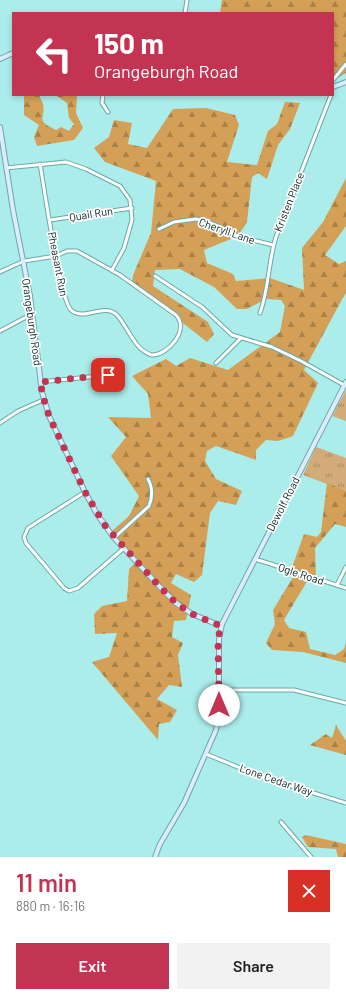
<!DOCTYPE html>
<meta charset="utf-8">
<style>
body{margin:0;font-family:Barlow,sans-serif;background:#f2f2f2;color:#222;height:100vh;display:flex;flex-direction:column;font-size:15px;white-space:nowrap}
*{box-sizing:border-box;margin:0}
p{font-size:13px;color:#767676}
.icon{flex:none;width:22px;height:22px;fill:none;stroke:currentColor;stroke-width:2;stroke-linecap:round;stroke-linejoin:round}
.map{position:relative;height:857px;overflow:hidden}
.panel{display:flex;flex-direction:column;background:#fff;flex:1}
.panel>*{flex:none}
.hud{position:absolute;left:12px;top:12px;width:322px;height:84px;border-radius:0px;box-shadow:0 2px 6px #0003;background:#c33352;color:#fff;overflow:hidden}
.pin{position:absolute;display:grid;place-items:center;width:34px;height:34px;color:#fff;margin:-17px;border-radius:8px;box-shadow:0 2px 6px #0006}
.me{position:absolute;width:44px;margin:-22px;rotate:0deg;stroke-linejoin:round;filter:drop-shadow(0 0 3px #0008)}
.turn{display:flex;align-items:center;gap:14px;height:84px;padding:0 16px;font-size:18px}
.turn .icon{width:52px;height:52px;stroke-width:2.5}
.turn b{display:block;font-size:28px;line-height:34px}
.round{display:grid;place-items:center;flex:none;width:42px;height:42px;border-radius:0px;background:#f2f2f2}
.head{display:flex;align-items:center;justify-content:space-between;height:68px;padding:0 16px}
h1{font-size:24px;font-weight:600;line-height:30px;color:#c33352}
.button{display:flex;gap:8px;margin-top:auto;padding:8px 16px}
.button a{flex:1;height:46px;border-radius:0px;background:#c33352;color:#fff;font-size:16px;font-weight:600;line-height:46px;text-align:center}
.button a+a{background:#f2f2f2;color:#222}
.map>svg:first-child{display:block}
.grass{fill:url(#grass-tufts)}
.forest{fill:url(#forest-firs)}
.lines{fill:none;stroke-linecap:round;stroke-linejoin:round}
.street-casing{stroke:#68a9a7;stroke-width:5}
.secondary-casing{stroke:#68a9a7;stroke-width:6}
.street{stroke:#fff;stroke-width:3}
.secondary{stroke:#dcebfd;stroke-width:4}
.route{stroke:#c33352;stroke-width:7;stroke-dasharray:0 12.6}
.labels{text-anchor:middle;stroke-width:3.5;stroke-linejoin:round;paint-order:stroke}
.street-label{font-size:11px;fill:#072322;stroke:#fff}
</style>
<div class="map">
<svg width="346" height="857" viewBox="0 0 346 857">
<defs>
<pattern id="grass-tufts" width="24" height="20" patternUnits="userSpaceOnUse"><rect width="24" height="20" fill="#d2ab78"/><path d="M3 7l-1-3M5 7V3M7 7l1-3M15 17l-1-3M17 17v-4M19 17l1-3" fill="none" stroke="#a88b62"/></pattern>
<pattern id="forest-firs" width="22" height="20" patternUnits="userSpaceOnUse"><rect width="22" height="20" fill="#d4a057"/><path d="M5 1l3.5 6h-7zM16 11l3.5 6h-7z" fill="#aa8248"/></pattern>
</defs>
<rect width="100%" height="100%" fill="#abedeb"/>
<!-- grass -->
<path class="grass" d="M346 390V421L332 416Z
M316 447 346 458V491L303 475Z"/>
<!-- forest -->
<path class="forest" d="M222 0H346V73L333 81V13H220Z
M24 95H39C40 98 42 101 43 104 46 119 34 120 56 130L61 127 69 131 74 124 69 118 67 103 57 96 47 95H77L76 113 83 128 74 140 37 146 34 137 39 125 24 115Z
M285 102 300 103 290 129 278 145 267 179 258 173 252 177 247 222 238 236 204 250 207 263 233 274 236 281 270 278 304 290 302 248 323 222 346 178V226L325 255 339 264 346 261V292L304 370 318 383 293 436 278 441 266 440 256 450V460L216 446 207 451 205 461 216 479 242 491 236 505 218 501 210 513 202 575 194 582 176 574 171 583 191 595 186 620 174 621 172 637 183 643 178 655 182 687 169 685 157 699 177 710 170 722 159 724 158 740 92 662 109 657 117 633 95 634 94 614 102 606 127 601 129 569 136 562 111 532 129 516 139 496 111 456 126 437 108 417 151 418 148 394 132 376 166 359 176 366 190 358 228 370 280 332 285 306 281 300 266 299 247 309H237L214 287 180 269 155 270 153 286 208 322 214 334 207 342 132 283 133 275 151 233 156 181 105 162 94 148 109 137 114 120 132 123 128 144 147 148 173 109 206 108 235 115 239 125 227 162 257 165 268 131 277 124Z
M327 483 346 491V527L335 524 315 548 316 581 309 578 284 620 289 628 306 632 310 649 335 655 344 649 346 642V663L303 652 272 650 266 643 275 624 273 610 295 574 290 573 304 534 317 537 321 532Z
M336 725 346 741V760V755L310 745 326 734 332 738Z
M306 835 346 844V857H338L336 849 308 847 302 837Z"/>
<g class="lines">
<!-- street casing -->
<g class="street-casing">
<path id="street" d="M185 13 187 0
M333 80 346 64
M103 95 102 103 108 112
M6 168 66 162 86 169 120 186 130 200 132 220 124 248 112 270
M50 220 132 208
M159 229 174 222 196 219 211 223 240 237 273 245
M0 272 24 261 56 256 67 251H77L120 275 176 315C190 330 168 355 152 355 135 351 128 327 117 315 104 302 84 322 71 310 60 300 44 186 40 164
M155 276 202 307 232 335 272 347 301 361 344 385
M260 313C269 289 268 262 276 237L331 95
M0 331 32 314
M216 363 240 339
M40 382 108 375 112 379
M0 423 18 411 43 400
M85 492 28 528 24 537 26 543 64 588 69 591 78 588 124 548
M114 538 149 506C153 496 153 488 148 479
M255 559 346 588
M337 585 346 567
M219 690H294L346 703
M206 754 262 777 346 803
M281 822 311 857"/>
</g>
<!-- secondary casing -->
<g class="secondary-casing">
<path id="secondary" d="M0 59 13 53
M333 87 346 82
M0 127 13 210 30 296 42 392 49 416 85 492 97 514 114 538 160 587 176 603 192 614 221 626
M155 857 160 844 184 803 216 730 219 714V639L222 624 346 382"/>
</g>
<!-- street -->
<use href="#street" class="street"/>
<!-- secondary -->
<use href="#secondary" class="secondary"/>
</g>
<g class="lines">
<!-- route -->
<path class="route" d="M108 375 40 382 44 400 49 416 85 492 106 527 160 587 176 603 192 614 221 626 218 639 219 705"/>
</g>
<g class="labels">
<!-- street labels -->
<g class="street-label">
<text transform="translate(289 202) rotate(-68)" y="4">Kristen Place</text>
<text transform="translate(91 214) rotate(-9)" y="4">Quail Run</text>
<text transform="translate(227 231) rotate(19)" y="4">Cheryll Lane</text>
<text transform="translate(58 264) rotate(79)" y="4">Pheasant Run</text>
<text transform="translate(32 322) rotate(82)" y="4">Orangeburgh Road</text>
<text transform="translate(283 504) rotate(-63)" y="4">Dewolf Road</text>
<text transform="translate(301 574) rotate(18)" y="4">Ogle Road</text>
<text transform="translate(276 780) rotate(19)" y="4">Lone Cedar Way</text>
</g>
</g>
</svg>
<div class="pin" style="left:108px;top:375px;background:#d93025"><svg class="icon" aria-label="arrive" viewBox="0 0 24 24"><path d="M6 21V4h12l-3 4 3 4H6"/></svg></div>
<svg class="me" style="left:219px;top:705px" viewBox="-20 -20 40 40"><circle r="19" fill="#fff"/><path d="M0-13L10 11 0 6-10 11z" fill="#c33352"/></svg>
<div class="hud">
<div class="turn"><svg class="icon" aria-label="left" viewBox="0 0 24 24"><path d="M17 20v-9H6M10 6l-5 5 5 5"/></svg><div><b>150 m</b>Orangeburgh Road</div></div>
</div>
</div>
<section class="panel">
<div class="head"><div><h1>11 min</h1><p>880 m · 16:16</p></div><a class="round" style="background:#d93025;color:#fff"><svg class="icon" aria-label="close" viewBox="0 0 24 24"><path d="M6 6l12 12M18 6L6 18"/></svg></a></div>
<div class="button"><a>Exit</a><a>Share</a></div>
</section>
